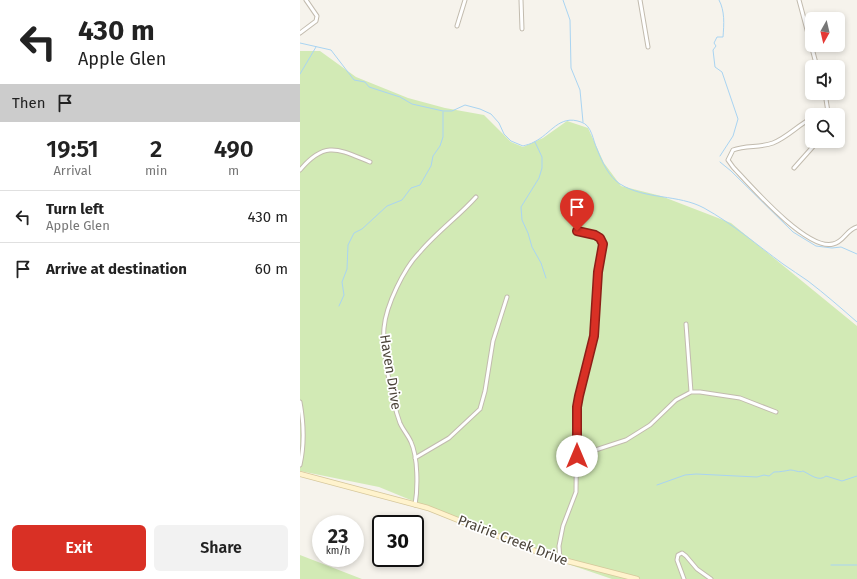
<!DOCTYPE html>
<style>
body{margin:0;font-family:"Fira Sans",sans-serif;background:#f2f2f2;color:#222;height:100vh;display:flex;flex-direction:column;font-size:15px;white-space:nowrap}
*{box-sizing:border-box;margin:0}
p{font-size:13px;color:#767676}
.icon{flex:none;width:22px;height:22px;fill:none;stroke:currentColor;stroke-width:2;stroke-linecap:round;stroke-linejoin:round}
.map{position:relative;flex:1;overflow:hidden}
.side{display:flex;flex-direction:column;background:#fff;width:300px}
.side>*{flex:none}
.guide{background:#fff;color:#222;overflow:hidden}
.needle{width:26px;rotate:188deg}
.tools{position:absolute;left:505px;top:12px;display:grid;gap:8px}
.tools a{display:grid;place-items:center;width:40px;height:40px;border-radius:6px;background:#fff;box-shadow:0 2px 6px #0003;font-size:20px}
.speed{position:absolute;left:12px;top:515px;display:flex;gap:8px;font-size:20px;font-weight:700;text-align:center}
.speed>*{display:grid;place-content:center;width:52px;height:52px;border-radius:50%;background:#fff;box-shadow:0 2px 6px #0003;line-height:1}
.speed small{font-size:10px;font-weight:400}
.speed .limit{border:2px solid #111;border-radius:6px;background:#fff;color:#111}
.pin{position:absolute;display:grid;place-items:center;width:34px;height:34px;color:#fff;margin:-41px -17px;border-radius:50% 50% 50% 0;rotate:-45deg;box-shadow:0 0 4px #0007}
.pin .icon{rotate:45deg}
.me{position:absolute;width:44px;margin:-22px;rotate:0deg;stroke-linejoin:round;filter:drop-shadow(0 0 3px #0008)}
.turn{display:flex;align-items:center;gap:14px;height:84px;padding:0 12px;font-size:18px}
.turn .icon{width:52px;height:52px;stroke-width:2.5}
.turn b{display:block;font-size:28px;line-height:34px}
.then{display:flex;align-items:center;height:38px;padding:0 12px;background:#0003;gap:8px;font-size:15px}
.eta{display:flex;justify-content:space-evenly;align-items:center;height:68px;text-align:center}
.eta b{font-size:24px;font-weight:600;line-height:28px}
.cta{display:flex;gap:8px;margin-top:auto;padding:8px 12px}
.cta a{flex:1;height:46px;border-radius:6px;background:#d93025;color:#fff;font-size:16px;font-weight:600;line-height:46px;text-align:center}
.cta a+a{background:#f2f2f2;color:#222}
ul{padding:0;list-style:none}
li{display:flex;align-items:center;gap:12px;height:52px;padding:0 12px;border-top:1px solid #e0e0e0}
li div{flex:1}
li b{display:block;font-size:15px}
li em{font-style:normal}
main{display:flex;flex:1;min-height:0}
.map>svg:first-child{display:block}
.green{fill:#d2eab5}
.lines{fill:none;stroke-linecap:round;stroke-linejoin:round}
.stream{stroke:#a9d4f2;stroke-width:1}
.minor-casing{stroke:#c2bbae;stroke-width:5}
.secondary-casing{stroke:#d6c79b;stroke-width:6}
.minor{stroke:#fff;stroke-width:3}
.secondary{stroke:#fff3cd;stroke-width:4.5}
.route-casing{stroke:#8d1f18;stroke-width:10}
.route{stroke:#d93025;stroke-width:7}
.labels{text-anchor:middle;stroke-width:3.5;stroke-linejoin:round;paint-order:stroke}
.street-label{font-size:14px;fill:#4b4439;stroke:#fff}
</style>
<main>
<section class="side">
<div class="guide">
<div class="turn"><svg class="icon" aria-label="left" viewBox="0 0 24 24"><path d="M17 20v-9H6M10 6l-5 5 5 5"/></svg><div><b>430 m</b>Apple Glen</div></div>
<div class="then">Then<svg class="icon" aria-label="arrive" viewBox="0 0 24 24"><path d="M6 21V4h12l-3 4 3 4H6"/></svg></div>
</div>
<div class="eta">
<div><b>19:51</b><p>Arrival</p></div>
<div><b>2</b><p>min</p></div>
<div><b>490</b><p>m</p></div>
</div>
<ul>
<li><svg class="icon" aria-label="left" viewBox="0 0 24 24"><path d="M17 20v-9H6M10 6l-5 5 5 5"/></svg><div><b>Turn left</b><p>Apple Glen</p></div><em>430 m</em></li>
<li><svg class="icon" aria-label="arrive" viewBox="0 0 24 24"><path d="M6 21V4h12l-3 4 3 4H6"/></svg><div><b>Arrive at destination</b></div><em>60 m</em></li>
</ul>
<div class="cta"><a>Exit</a><a>Share</a></div>
</section>
<div class="map">
<svg width="557" height="579" viewBox="0 0 557 579">
<rect width="100%" height="100%" fill="#f6f3ec"/>
<!-- green -->
<path class="green" d="M0 51H20L56 77 108 98 145 108 184 115 211 142 223 147 243 138 267 121 288 128 304 163 321 186 361 196 431 223 557 326V579H312L259 561 79 487 0 471Z
M0 555 62 579H0Z"/>
<g class="lines">
<!-- stream -->
<path class="stream" d="M263 0 270 20 271 68 280 90 283 122
M419 0C425 11 424 24 423 37H417L414 43 416 46 413 50 415 67 422 72 438 119 433 136 420 156
M0 43 31 50 54 80 65 82 69 87 100 97 112 104 143 111H152L165 105 180 109 191 114 199 123 204 134 211 141 223 146C226 145 231 144 234 142 251 134 259 114 281 122 292 125 293 141 297 149 302 162 309 177 320 184 346 200 378 194 404 208 433 224 457 245 483 264 491 270 500 275 508 281 525 294 541 308 557 322
M0 74 16 47
M235 142 242 157V168L239 178 221 207 222 220 228 233 232 247 241 263 246 278
M420 162 431 171 493 232 516 246 532 248 541 247 557 254
M39 306 44 295 42 282 47 269 48 245 54 233 62 229 87 206 102 200 111 188 120 185 131 166 133 156 140 146 143 137V112
M357 485 385 475 396 474 457 477 464 475 469 476 474 472C480 472 485 471 490 470 495 470 499 473 503 471 511 475 519 482 526 476L542 481 557 476
M531 565H557"/>
<!-- minor casing -->
<g class="minor-casing">
<path id="minor" d="M221 0 222 29
M340 0 348 47
M499 0 517 67
M157 26 165 0
M0 33 16 21 17 16 6 0
M524 115 528 112 525 93
M512 118C498 125 488 137 473 143 460 148 446 145 433 150L428 160 433 167C450 185 507 251 533 244 544 242 546 230 557 227
M494 168 518 141
M0 170C25 140 38 149 70 162
M386 324 391 392
M0 402C4 424 5 443 0 465
M277 456 326 440 350 425 376 400 391 392H400L440 398 476 412
M115 458 149 438 180 409 185 391 193 341 207 297
M115 505C118 488 118 457 111 442 108 435 103 430 100 423 92 401 82 351 84 328 86 305 104 268 120 252 137 232 159 216 176 197
M260 559 259 546 263 526 276 492 277 407 294 336 298 272 303 244 300 238 295 235 277 231
M384 579 377 560 378 555 382 553 386 556 397 569 411 579"/>
</g>
<!-- secondary casing -->
<g class="secondary-casing">
<path id="secondary" d="M0 474 128 508 248 556 337 579"/>
</g>
<!-- minor -->
<use href="#minor" class="minor"/>
<!-- secondary -->
<use href="#secondary" class="secondary"/>
</g>
<g class="lines">
<!-- route casing -->
<g class="route-casing">
<path id="route" d="M277 231 295 235 300 238 303 244 298 272 294 336 279 396 277 407V456"/>
</g>
<!-- route -->
<use href="#route" class="route"/>
</g>
<g class="labels">
<!-- street labels -->
<g class="street-label">
<text transform="translate(91 372) rotate(81)" y="5">Haven Drive</text>
<text transform="translate(213 540) rotate(21)" y="5">Prairie Creek Drive</text>
</g>
</g>
</svg>
<div class="tools">
<a><svg class="needle" viewBox="-14 -14 28 28"><path d="M0-13l5 13h-10z" fill="#e53935"/><path d="M0 13l5-13h-10z" fill="#767676"/></svg></a>
<a><svg class="icon" aria-label="sound" viewBox="0 0 24 24"><path d="M4 9h4l5-4v14l-5-4H4zM17 9q2 3 0 6"/></svg></a>
<a><svg class="icon" aria-label="search" viewBox="0 0 24 24"><circle cx="10" cy="10" r="6"/><path d="M15 15l6 6"/></svg></a>
</div>
<div class="speed"><div>23<small>km/h</small></div><div class="limit">30</div></div>
<div class="pin" style="left:277px;top:231px;background:#d93025"><svg class="icon" aria-label="arrive" viewBox="0 0 24 24"><path d="M6 21V4h12l-3 4 3 4H6"/></svg></div>
<svg class="me" style="left:277px;top:456px" viewBox="-20 -20 40 40"><circle r="19" fill="#fff"/><path d="M0-13L10 11 0 6-10 11z" fill="#d93025"/></svg>
</div>
</main>
